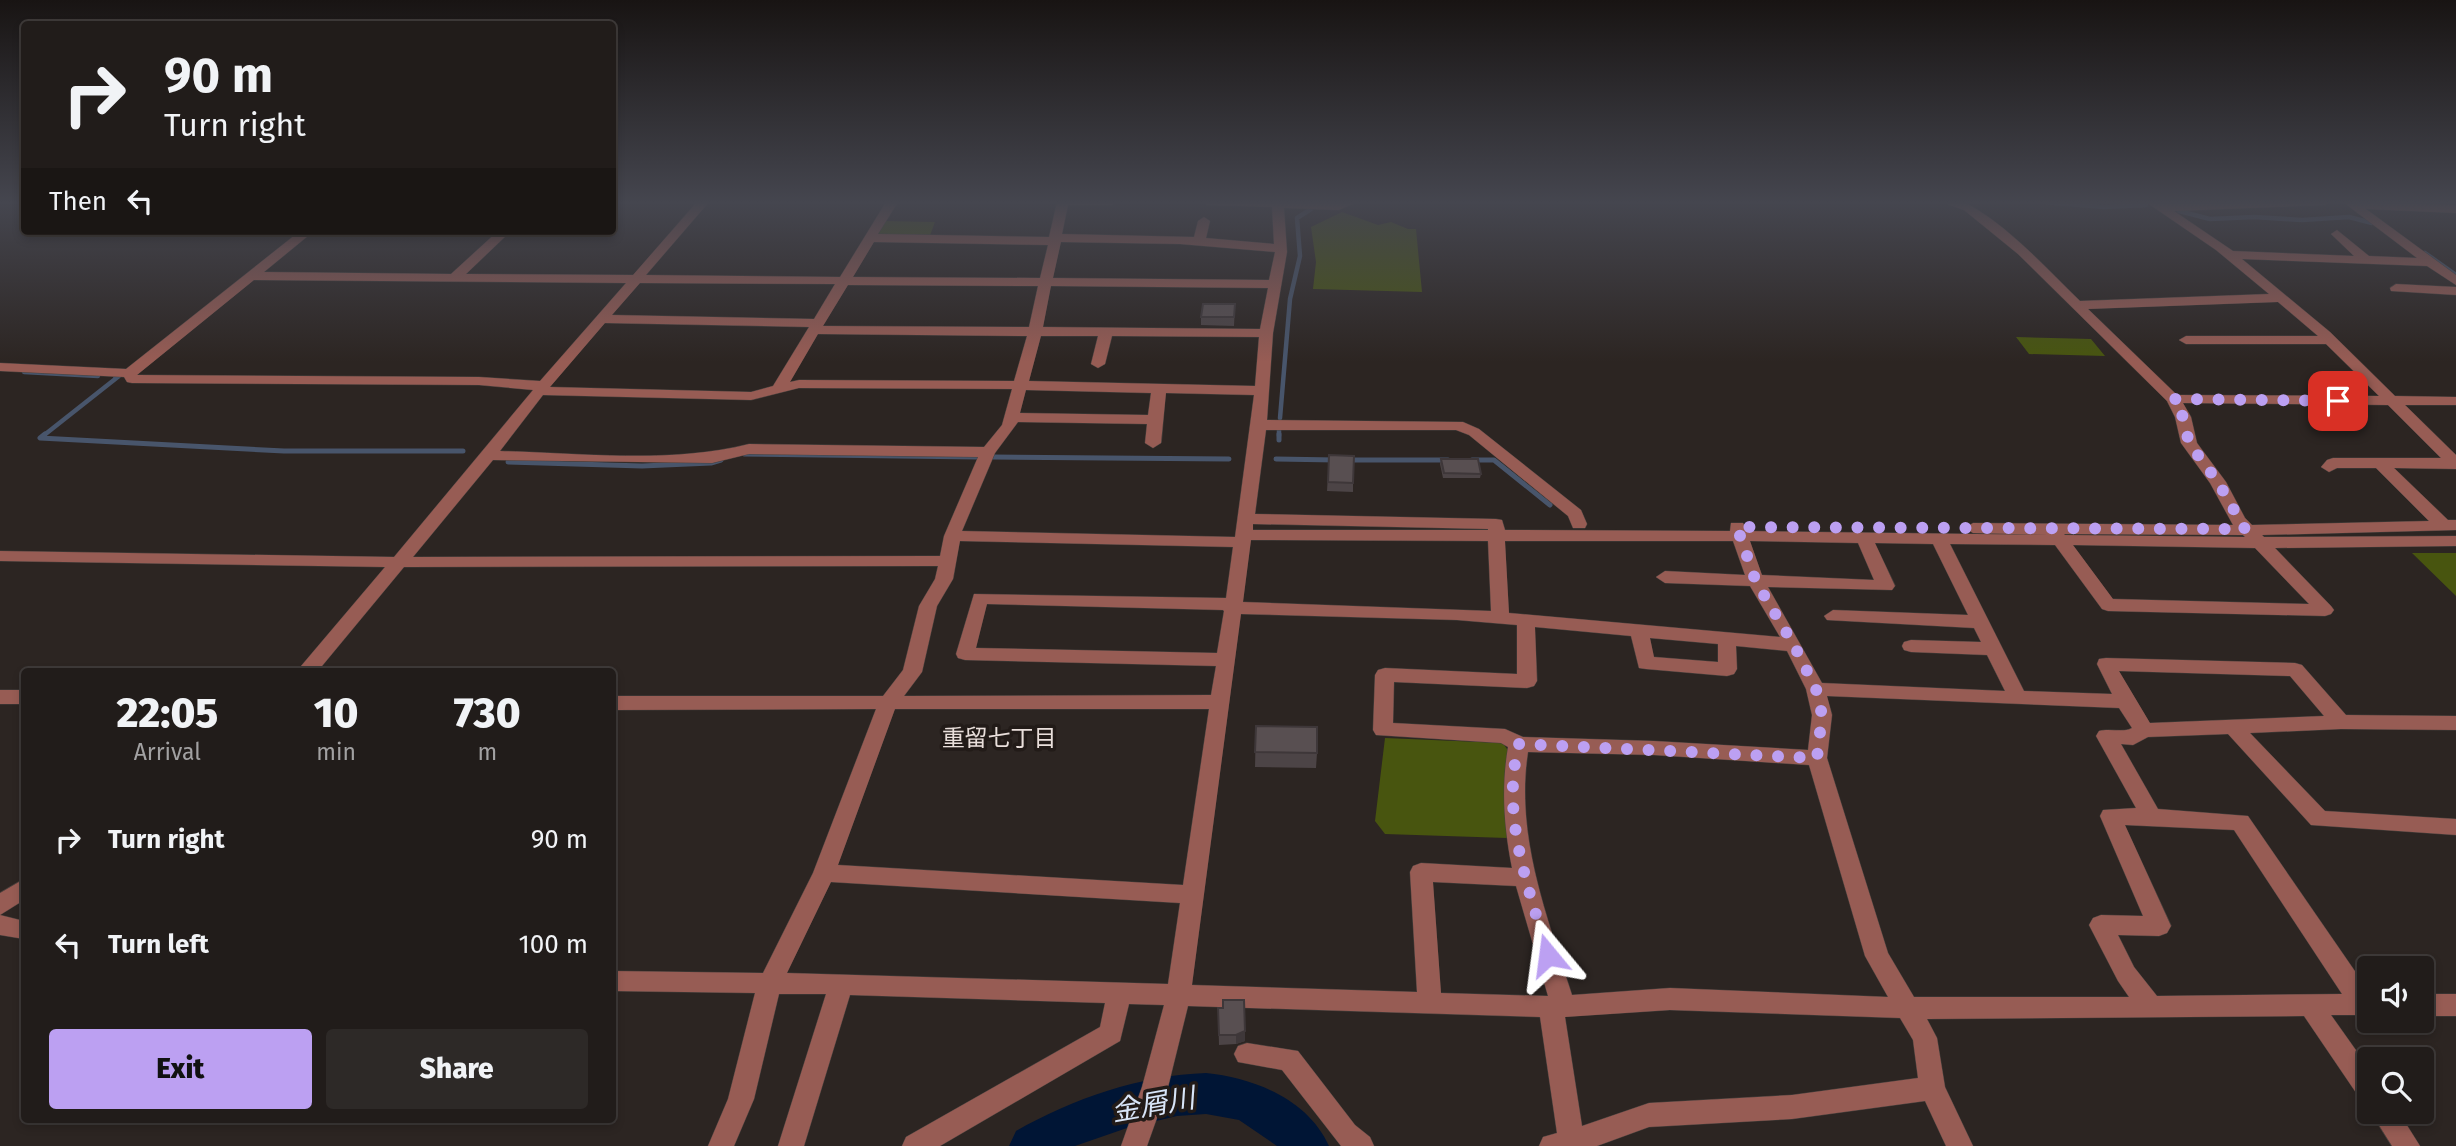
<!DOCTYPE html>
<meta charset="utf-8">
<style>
body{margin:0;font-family:"Fira Sans","Noto Sans JP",sans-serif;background:#2d2927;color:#f1f3f6;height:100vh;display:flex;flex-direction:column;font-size:26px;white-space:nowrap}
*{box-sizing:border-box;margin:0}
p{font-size:23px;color:#a2a1a2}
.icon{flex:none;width:38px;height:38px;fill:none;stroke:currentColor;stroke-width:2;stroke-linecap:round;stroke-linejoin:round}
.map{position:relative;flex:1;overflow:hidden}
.sheet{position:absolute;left:21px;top:668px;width:595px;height:455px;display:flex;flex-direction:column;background:#211c1a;border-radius:7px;box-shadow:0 4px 10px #0003,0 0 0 2px #3e3a39}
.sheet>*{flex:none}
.top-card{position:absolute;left:21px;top:21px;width:595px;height:214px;border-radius:7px;box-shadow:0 4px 10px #0003,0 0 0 2px #3e3a39;background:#211c1a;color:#f1f3f6;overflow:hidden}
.buttons{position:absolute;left:2357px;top:956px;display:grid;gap:14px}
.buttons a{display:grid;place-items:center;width:77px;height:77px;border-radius:7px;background:#211c1a;box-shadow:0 4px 10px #0003,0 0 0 2px #3e3a39;font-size:35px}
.pin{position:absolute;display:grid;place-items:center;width:60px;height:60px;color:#fff;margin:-30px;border-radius:14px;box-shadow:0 4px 10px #0006}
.me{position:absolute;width:77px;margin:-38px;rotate:344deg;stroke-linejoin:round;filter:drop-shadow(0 0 5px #0008)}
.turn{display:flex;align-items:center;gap:24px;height:147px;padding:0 28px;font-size:32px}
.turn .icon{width:91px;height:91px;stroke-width:2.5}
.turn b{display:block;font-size:49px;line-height:60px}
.then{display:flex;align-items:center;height:66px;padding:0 28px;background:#0003;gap:14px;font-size:26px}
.eta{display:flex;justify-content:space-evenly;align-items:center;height:119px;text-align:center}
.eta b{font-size:42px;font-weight:800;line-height:49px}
.primary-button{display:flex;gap:14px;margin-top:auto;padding:14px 28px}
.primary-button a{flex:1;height:80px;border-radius:7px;background:#bca0f2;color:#111;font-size:28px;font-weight:800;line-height:80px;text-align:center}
.primary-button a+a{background:#2d2927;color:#f1f3f6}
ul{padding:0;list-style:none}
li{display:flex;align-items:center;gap:21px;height:105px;padding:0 28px}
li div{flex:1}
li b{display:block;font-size:26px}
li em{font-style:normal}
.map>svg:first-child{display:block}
.green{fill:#48550f}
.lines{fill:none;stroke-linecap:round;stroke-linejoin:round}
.stream-far1{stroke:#48556b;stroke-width:4.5}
.stream{stroke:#48556b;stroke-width:5}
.river{fill:#001535;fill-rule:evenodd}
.minor-casing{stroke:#47413e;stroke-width:1}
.minor{fill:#975c54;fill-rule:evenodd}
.wall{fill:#4c4446}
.shaded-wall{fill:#3e3739}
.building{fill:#584f51;stroke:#3e3739;stroke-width:2}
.route{stroke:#bca0f2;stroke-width:12;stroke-dasharray:0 21.6}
.labels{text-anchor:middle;stroke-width:7;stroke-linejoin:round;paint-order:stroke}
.neighbourhood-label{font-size:23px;fill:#e9dfdb;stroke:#221b18}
.near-water-label{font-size:28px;font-style:italic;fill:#d8e5f8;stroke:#221b18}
</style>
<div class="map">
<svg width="2456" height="1146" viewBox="0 0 2456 1146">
<rect width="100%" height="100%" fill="#2c2522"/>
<!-- green -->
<path class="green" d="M1342 212 1378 225 1391 222 1408 229H1416L1422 292 1313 289 1316 262 1311 227Z
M884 221 935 222 929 238 875 237Z
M2016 337 2091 339 2105 356 2029 354Z
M2412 553H2456V596Z
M1385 738 1503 743 1509 752 1507 838 1385 834 1375 821Z"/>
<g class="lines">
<!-- stream-far1 -->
<path class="stream-far1" d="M1979 202H2020
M2043 202 2104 207 2146 205
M2179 211 2210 219 2254 217 2302 220 2349 217 2372 223
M2425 253 2456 275
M24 372 98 376
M1280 418 1290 299 1300 256 1297 218 1311 209
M1279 430V436
M43 436 119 376H115"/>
<!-- stream -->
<path class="stream" d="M45 434 40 438 284 451H463
M1279 434V440
M744 454 978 457
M993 457 1229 459
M1276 459 1336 460
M1349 460H1448
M1472 460H1494L1550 505
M508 462 642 466 711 463 721 460"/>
<!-- river -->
<path class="river" d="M1206 1073C1254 1078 1308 1099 1329 1146H1277L1239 1120 1206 1114 1177 1116 1127 1128 1075 1146H1009L1016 1131C1072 1099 1141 1075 1206 1073Z"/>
<!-- minor casing -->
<g class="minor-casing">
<path id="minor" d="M697 202H709L646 275 840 277 886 202H898L878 234 1049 237 1057 202H1118L1112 205H1068L1062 234 1194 237 1198 221 1204 217 1210 221 1206 238 1274 244 1272 207 1207 205 1201 202H1357L1339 210 1284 208 1287 252 1273 333 1267 420 1463 422 1479 429 1581 510 1587 524 1585 528H1573L1568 516 1469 435 1456 430H1266L1255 514 1496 519 1502 520 1505 530 1730 531 1731 523H1743L1747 531 2049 535 1973 533 1965 528 1973 523 2233 525 2210 483 2181 443 2175 417 2167 401 2018 254 1964 210 1941 202C1952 202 1964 201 1973 207 2012 230 2048 270 2080 301L2269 294 2216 250 2146 202 2163 204 2331 202 2325 205 2174 211 2233 251 2354 256 2331 234 2337 230 2369 256 2417 258 2343 202 2456 205V213L2366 209 2456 275V285L2427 266 2242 259 2330 332 2395 396 2456 397V405H2405L2456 455V469L2394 468 2448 520H2456V530L2262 535 2264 537 2456 536V546L2275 548 2331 606 2334 610 2331 614 2325 616 2108 611 2102 609 2055 545 1950 544 2024 691 2112 694 2097 664 2099 659 2106 658 2295 663 2302 665 2346 715 2456 716V730L2341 729 2250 733 2325 811 2456 819V835L2311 825 2228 734 2148 737 2133 745 2121 744 2158 809 2248 816 2370 993V1015H2331L2370 1070V1104L2361 1100 2304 1016 1927 1019 1937 1038 1945 1087 1973 1146H1946L1925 1101 1792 1119 1649 1127 1597 1146H1539L1543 1137 1557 1133 1540 1017 1188 1006 1168 1087 1147 1146H1121L1142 1087 1164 1005 1129 1004 1120 1041 940 1146H902L906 1137 1100 1027 1105 1003 850 995 804 1146H778L826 994H779L754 1099 734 1146H708L728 1099 755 993 612 991V971L763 973 813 873 876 709 612 710V696H883L903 670 919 606 935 579 938 566 404 567 317 672H296L385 567 0 561V551L394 557 533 390 479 385 132 383 127 382 124 377 0 371V363L126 369 300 231H314L264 272 451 274 498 231H511L466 274 633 275ZM874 242 1048 245 1040 278 853 277ZM1061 242 1180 244 1275 252 1269 280 1053 278ZM254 280 626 283 540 381 479 377 137 375ZM640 283 835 284 814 319 612 315ZM848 285 1038 286 1029 327 823 326ZM1051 286 1268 288 1260 329 1043 327ZM2278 302 2318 336H2186L2179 340 2186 344H2326L2379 396 2177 395 2088 309ZM605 323 809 327 773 386 751 392 550 387ZM818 334 1027 336 1014 381 799 380 790 382ZM1041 336H1098L1091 364 1098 368 1105 364 1112 336 1259 337 1255 386 1029 381ZM799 388 1012 389 1002 425 984 447 749 444C669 464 582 453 500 451L543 395 751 400ZM1026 390 1151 393 1148 415 1020 413ZM1166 393 1254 395 1235 537 962 531 995 453 1018 422 1147 424 1145 443 1153 448 1161 443ZM2183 403 2388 405 2441 458H2333L2327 460 2321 467 2329 472 2337 468H2376L2429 521 2252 525 2245 518 2226 482 2197 443 2191 417ZM749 454 978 457 944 536 940 556 413 557 493 460 712 463ZM1253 524 1488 529V530H1253ZM2064 534 2243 535 2245 537 2065 535ZM1251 540 1488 541 1491 611 1243 602ZM960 541 1233 547 1226 598 974 594 956 654 958 658 965 660 1216 666 1211 695 904 696 922 672 937 606 953 579ZM1505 541H1733L1745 575 1665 571 1656 577 1665 583 1750 586 1780 637 1509 613ZM1750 541 1858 543 1874 580 1762 575ZM1875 543 1933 544 1968 615 1833 610 1824 616 1827 620 1974 628 1981 642 1911 640 1904 642 1902 646 1904 650 1911 652 1987 655 2005 691 1822 683 1768 587 1892 590 1895 586ZM2073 545 2255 548 2309 604 2113 599ZM987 604 1223 610 1224 611 1217 653 976 648ZM1241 614 1457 620 1517 625V674L1385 668 1378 670 1375 675 1373 730 1376 735 1501 743 1508 747C1501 789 1504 827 1512 868L1421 863 1413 866 1410 872 1417 992 1192 985ZM1535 627 1631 636 1639 668 1646 669 1727 676 1734 674 1737 669 1736 646 1787 651 1806 689 1812 715 1808 750 1654 741 1523 737 1505 729 1393 723 1394 682 1527 688 1534 686 1537 681ZM1650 638 1718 644V662L1654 657ZM2119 671 2290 676 2324 716 2150 723ZM1827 696 2119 708 2132 728C2123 733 2110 728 2099 731L2096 736 2136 808 2103 810 2100 816 2143 916 2101 915 2093 918 2089 925 2118 981 2129 997H1914L1888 953 1827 758 1832 715ZM895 709H1209L1183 885 838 865ZM1528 752 1654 755 1809 765 1865 956 1888 997 1670 988 1572 995C1547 916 1515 836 1528 752ZM2125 825 2234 830 2342 994 2157 996 2134 967 2118 935 2159 936 2167 933 2171 926ZM831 882 1180 903 1168 984 787 973ZM1433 882 1516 886 1548 996 1441 993ZM1670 1010 1900 1018 1913 1040 1918 1078 1792 1095 1649 1103 1582 1126 1565 1017Z
M2396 284 2456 287V295L2391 291 2390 288Z
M0 690H24V704H0Z
M24 879V900L0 915V893Z
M0 915 24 921V939L0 935Z
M2422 994H2456V1016H2422Z
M1247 1043 1298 1051 1355 1125 1370 1137 1374 1146H1341L1282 1070 1238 1062 1234 1054 1238 1046Z
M2370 1111H2398L2420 1146H2392Z"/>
</g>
<!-- minor -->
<use href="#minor" class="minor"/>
</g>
<!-- wall -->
<path class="wall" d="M1235 304 1234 326 1201 325V317Z
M1329 455 1353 483V492L1327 491Z
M1441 459 1481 474 1480 478H1443L1440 464Z
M1256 726 1317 753 1316 768 1255 767Z
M1218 1008 1245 1031V1041L1236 1044 1219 1045Z"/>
<!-- shaded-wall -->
<path class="shaded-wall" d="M1245 1031V1041L1236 1044V1035Z"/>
<!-- building -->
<path class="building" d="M1203 304H1235L1234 317H1201Z
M1329 455 1354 456 1353 483 1328 482Z
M1441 459H1478L1481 474 1444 473Z
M1256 726 1317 727V753L1255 752Z
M1223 1000H1244L1245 1031 1236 1035H1219L1218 1008H1223Z"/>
<!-- sky -->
<linearGradient id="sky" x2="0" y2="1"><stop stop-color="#181413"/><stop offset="0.56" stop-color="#45464f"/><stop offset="1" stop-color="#45464f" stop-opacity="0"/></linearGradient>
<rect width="2456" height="362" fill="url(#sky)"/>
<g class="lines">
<!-- route -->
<path class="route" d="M1548 955C1529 888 1500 815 1519 744L1817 758 1822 715 1816 689 1794 645 1756 582 1737 527 2245 529 2218 482 2189 443 2183 417 2173 399 2338 401"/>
</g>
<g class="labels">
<!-- neighbourhood labels -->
<g class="neighbourhood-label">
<text x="999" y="746">重留七丁目</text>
</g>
<!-- near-water labels -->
<g class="near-water-label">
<text transform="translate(1153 1104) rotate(-10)" y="10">金屑川</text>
</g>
</g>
</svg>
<div class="buttons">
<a><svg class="icon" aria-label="sound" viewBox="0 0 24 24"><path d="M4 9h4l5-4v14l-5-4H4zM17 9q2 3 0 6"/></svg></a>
<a><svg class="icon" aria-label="search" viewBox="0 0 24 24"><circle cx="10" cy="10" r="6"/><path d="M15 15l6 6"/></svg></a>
</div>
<div class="pin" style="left:2338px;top:401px;background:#d93025"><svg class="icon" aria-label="arrive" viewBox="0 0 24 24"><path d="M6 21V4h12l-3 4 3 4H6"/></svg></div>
<svg class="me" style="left:1548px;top:955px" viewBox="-20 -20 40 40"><path d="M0-17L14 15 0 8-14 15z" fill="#bca0f2" stroke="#fff" stroke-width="4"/></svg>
<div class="top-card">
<div class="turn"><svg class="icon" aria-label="right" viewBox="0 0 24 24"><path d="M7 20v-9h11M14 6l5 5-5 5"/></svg><div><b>90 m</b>Turn right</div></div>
<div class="then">Then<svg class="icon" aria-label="left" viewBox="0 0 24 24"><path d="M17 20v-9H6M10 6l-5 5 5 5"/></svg></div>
</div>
<section class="sheet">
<div class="eta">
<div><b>22:05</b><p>Arrival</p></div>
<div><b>10</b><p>min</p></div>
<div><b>730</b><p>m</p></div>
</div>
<ul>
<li><svg class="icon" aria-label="right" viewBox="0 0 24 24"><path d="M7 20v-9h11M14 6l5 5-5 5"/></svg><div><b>Turn right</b></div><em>90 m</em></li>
<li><svg class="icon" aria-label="left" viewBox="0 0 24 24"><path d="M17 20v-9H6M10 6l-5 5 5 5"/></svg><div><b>Turn left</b></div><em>100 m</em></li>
</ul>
<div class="primary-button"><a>Exit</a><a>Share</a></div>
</section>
</div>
